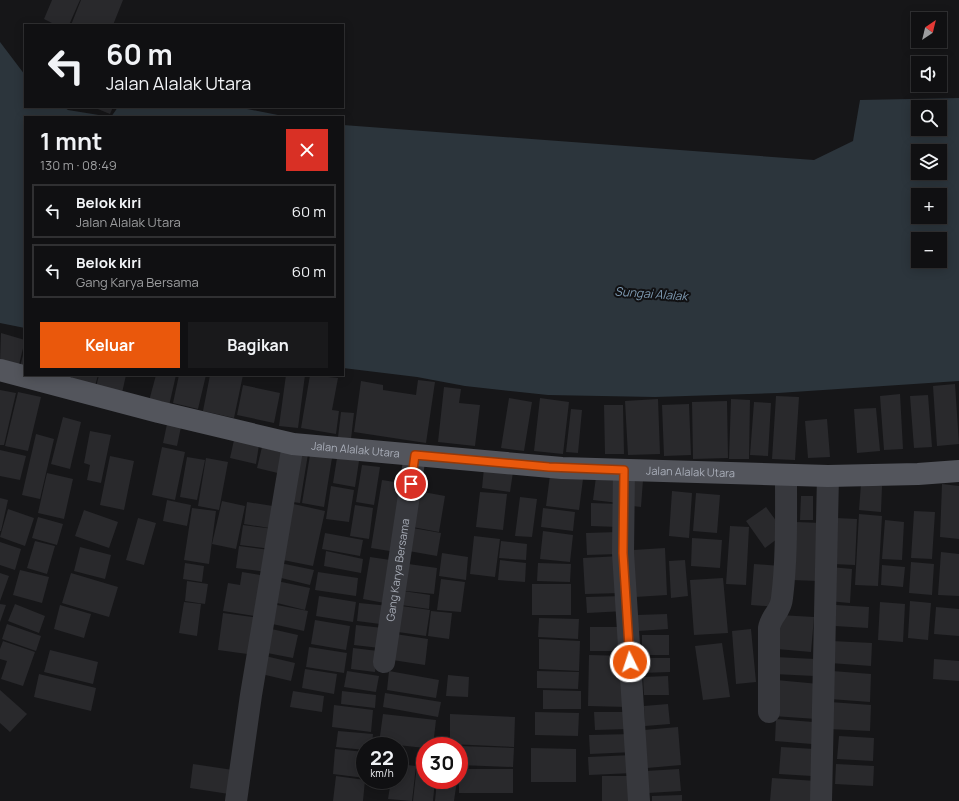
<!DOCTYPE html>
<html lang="id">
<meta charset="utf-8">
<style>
body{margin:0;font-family:Manrope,sans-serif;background:#19191b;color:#f1f3f6;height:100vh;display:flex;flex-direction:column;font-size:15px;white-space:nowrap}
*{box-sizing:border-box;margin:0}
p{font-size:13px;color:#9c9d9f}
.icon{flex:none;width:22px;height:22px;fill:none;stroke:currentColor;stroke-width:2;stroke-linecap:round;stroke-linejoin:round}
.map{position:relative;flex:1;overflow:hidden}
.side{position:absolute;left:24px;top:116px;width:320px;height:260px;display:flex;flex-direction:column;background:#101012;border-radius:0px;box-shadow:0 2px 10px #0003,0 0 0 1px #303032}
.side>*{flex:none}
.hud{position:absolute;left:24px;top:24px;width:320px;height:84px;border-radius:0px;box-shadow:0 2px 10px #0003,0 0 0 1px #303032;background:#101012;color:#f1f3f6;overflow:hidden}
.needle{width:26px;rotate:35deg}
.tools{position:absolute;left:911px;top:12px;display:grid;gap:8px}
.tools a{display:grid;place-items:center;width:36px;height:36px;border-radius:0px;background:#101012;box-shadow:0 2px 10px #0003,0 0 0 1px #303032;font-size:20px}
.speed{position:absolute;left:356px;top:737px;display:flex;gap:8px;font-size:20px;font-weight:700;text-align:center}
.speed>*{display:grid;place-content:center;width:52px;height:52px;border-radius:50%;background:#101012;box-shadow:0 2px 10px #0003,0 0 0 1px #303032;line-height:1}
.speed small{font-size:10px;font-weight:400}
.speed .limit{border:6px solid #d22;background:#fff;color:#111}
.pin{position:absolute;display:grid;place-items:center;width:34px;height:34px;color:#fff;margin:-17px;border:2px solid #fff;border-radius:50%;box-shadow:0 1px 4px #0007}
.me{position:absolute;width:44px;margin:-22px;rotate:356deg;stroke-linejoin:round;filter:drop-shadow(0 0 3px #0008)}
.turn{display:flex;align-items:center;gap:14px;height:84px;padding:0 16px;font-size:18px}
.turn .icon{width:52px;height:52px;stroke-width:2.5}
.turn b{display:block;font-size:28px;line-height:34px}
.round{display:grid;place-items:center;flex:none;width:42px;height:42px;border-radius:0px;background:#19191b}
.overview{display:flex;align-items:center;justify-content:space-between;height:68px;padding:0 16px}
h1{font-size:24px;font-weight:700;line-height:30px}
.action{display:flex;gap:8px;margin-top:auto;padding:8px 16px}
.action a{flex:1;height:46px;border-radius:0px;background:#ea580c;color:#fff;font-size:16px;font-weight:700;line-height:46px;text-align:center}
.action a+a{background:#19191b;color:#f1f3f6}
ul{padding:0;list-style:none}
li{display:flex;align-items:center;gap:12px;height:54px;margin:0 8px 6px;padding:0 8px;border:2px solid #303032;border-radius:0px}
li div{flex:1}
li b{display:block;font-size:15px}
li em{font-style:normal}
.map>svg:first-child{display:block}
.water{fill:#2c353c;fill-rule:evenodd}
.building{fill:#29292c}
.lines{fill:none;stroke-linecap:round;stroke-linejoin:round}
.minor{stroke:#37383d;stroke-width:22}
.primary{stroke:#53555c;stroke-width:22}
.route-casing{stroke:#983908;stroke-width:10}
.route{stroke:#ea580c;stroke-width:7}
.labels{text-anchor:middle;stroke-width:4;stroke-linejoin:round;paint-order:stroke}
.street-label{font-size:11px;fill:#a8adb8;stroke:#111113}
.water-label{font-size:12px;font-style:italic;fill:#7f9bb3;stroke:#111113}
</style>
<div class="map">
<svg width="959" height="801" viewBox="0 0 959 801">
<rect width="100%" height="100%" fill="#161618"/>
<!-- water -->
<path class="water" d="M0 42 25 75V107H64L68 110 111 117 118 107H237L288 117H25V328L0 323Z
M959 98V381L778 393 655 397 548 395 465 386 417 377 343 368V125L814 160 853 141 860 100ZM918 107H940V129H918ZM918 151H940V173H918ZM918 195H940V217H918ZM918 239H940V261H918Z"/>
<!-- building -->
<path class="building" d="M52 0H80L69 25H56L44 19Z
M81 0H123L113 25H71Z
M93 107H113L110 114Z
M1 333 25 340 18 369 0 363Z
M24 351H25V368L20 367Z
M73 375H98L95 386 71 380Z
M99 375H126L122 393 96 387Z
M156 375H176L169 406 149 401Z
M179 375H206L198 409 173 403Z
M210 375H243L234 418 203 411Z
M286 375H305L298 428 279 426Z
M310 375 338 378 332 410 339 411 336 434 301 428Z
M418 380 435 382 426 443 354 432 361 381 383 385V390L416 395Z
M955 384 959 444 937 446 933 386Z
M243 385 280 393 274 423 237 415Z
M444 387 461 389 459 403 480 405 475 446 438 442Z
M0 390 16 393 4 445H0Z
M18 392 41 397 28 451 5 446Z
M900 394 903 449 884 450 880 396Z
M928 395 932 447 914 448 910 396Z
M776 396 799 397 795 460 772 459Z
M509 398 532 402 524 451 501 448Z
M540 398 569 402 563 454 534 451Z
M658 399 660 454 628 455 625 401Z
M731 399 750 400 749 459H729Z
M727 401 728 458 693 459 692 402Z
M754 402 771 403 768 456 750 455Z
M689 404 691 455 664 456 662 405Z
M604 405H623L624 454H605Z
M876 408 880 451 857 453 854 409Z
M571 409 582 410 578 453 566 452Z
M341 412 354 413 351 439 338 437Z
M63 417 81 422 70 469 51 464Z
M827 419 830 457 808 458 805 421Z
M167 424 181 427 177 446 163 443Z
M90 431 111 435 101 483 87 480 90 465 84 463Z
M36 434 54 439 40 499 22 495Z
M234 440 259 445 256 464 230 458Z
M162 447 185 452 175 500 152 495Z
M262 447 286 454 282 474 257 468Z
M0 450 26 456 20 480 0 476Z
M294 452 308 454 300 503 286 501Z
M310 455 332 458 324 507 302 503Z
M110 456 134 461 124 510 100 505Z
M187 457 205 460 197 500 180 497Z
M206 458 228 462 219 510 198 506Z
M337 458 359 461 355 487 333 483Z
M362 465 380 467 374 505 356 502Z
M484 468 513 472 510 492 482 488Z
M47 473 73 479 64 519 38 513Z
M550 475 583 479 579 510 546 506Z
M596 477 622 480 619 503 593 500Z
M626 479 643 480 641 507 624 505Z
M382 480 407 484 396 552 371 548Z
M861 484 882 486 881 512 859 510Z
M942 484 959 486V539L940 537Z
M331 486 354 490 349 522 326 519Z
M412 490 445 496 439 532 407 526Z
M672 491 692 493 689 538 669 536Z
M480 492 507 494 503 530 476 527Z
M696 493 720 495 717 533 693 531Z
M801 496H813V520H800Z
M520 497 537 499 532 537 515 536Z
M0 498 8 500 1 531H0Z
M167 500 191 505 187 526 163 521Z
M222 501 245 506 236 549 212 544Z
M247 502 279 507 276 529 244 524Z
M289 503 325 511 313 566 278 559Z
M591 503 620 504 619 527 591 526Z
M355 505 373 508 369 539 350 536Z
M766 507 785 533 765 548 746 521Z
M192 508 216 511 209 564 184 560Z
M543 508 575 512 573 531 541 527Z
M8 509 34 518 25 546 0 537Z
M84 510 118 522 109 548 75 536Z
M914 511 935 512 932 559 911 558Z
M859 514 882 516 878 586 855 585Z
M38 517 63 524 57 545 32 538Z
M138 518 156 523 144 565 126 560Z
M836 518 857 519 855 565 833 564Z
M885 520 904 522 902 560 882 559Z
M796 522 821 523 818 581 792 580Z
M243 525 274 529 271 549 240 545Z
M730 526 749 527 746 585 726 584Z
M407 527 441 533 437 556 403 550Z
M543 531 573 535 570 562 540 559Z
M618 532 619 554 587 555 586 533Z
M325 533 363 540 360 556 322 549Z
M474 536 500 539 495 577 470 574Z
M692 538 722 540 720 568 691 566Z
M35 541 55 546 47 574 27 568Z
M501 541 527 544 526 560 499 558Z
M0 542 21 549 15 570 0 565Z
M239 546 270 550 267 572 236 568Z
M80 547 111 555 105 579 74 571Z
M665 548 667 595 635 597 633 550Z
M326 551 363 559 361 573 324 566Z
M941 552 959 554V596L938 595Z
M442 553 468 557 466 580 439 576Z
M621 556 622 593 585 594 583 558Z
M370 557 397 561 390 604 363 599Z
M500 560 526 563 525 582 498 580Z
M685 560 688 596 671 598 669 561Z
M911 562 934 564 932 595 909 593Z
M185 563 204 566 202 582 183 579Z
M280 563 314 570 310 585 277 577Z
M401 563 437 568 434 594 397 590Z
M538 563 571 564 570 582 537 581Z
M754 564 780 566 777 607 751 605Z
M882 565 905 567 903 587 881 585Z
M830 567 852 569 850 603 828 601Z
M20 570 49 577 42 603 13 595Z
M242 572 267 576 260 617 223 611 228 583 240 585Z
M318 572 358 578 356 596 315 590Z
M0 573 9 576 0 601Z
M71 573 118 587 109 617 62 603Z
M723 578 728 633 694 635 690 580Z
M441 579 465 582 461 612 437 610Z
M187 581 208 584 205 604 185 601Z
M277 581 310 588 305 610 273 602Z
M532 584H571V615H532Z
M396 590 430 595 429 609 394 604Z
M319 596 356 602 353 622 316 616Z
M624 596 625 611 587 613 586 597Z
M910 601 931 603 928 640 908 638Z
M184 602 201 604 197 636 179 633Z
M880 602 905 604 903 642 878 640Z
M359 603 390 606 388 625 357 621Z
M0 604 6 605 0 622Z
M15 604 45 616 39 633 8 621Z
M272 604 308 611 304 631 268 623Z
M60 605 91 614 84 638 54 629Z
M394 605 430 610 426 636 391 631Z
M836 605 869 607 868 628 835 626Z
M936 607 959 609V636L934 634Z
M431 611 452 613 449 639 428 636Z
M223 613 260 618 255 655 218 650Z
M667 614 668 629 638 631 637 615Z
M779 615 814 617 811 652 777 649Z
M539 618 579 619 578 639 538 637Z
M315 620 350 626 346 650 311 644Z
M7 624 41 636 36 651 2 639Z
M356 625 383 628 380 648 354 645Z
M590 627H624L625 651H590Z
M267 628 298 635 293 658 262 652Z
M751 629 756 682 736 684 732 631Z
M389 633 428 639 425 665 386 659Z
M642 635H669V655H642Z
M539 639 580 641 579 671 539 669Z
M3 641 35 652 23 686 1 679 7 661 0 659V649Z
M831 641 872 643 871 666 830 663Z
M722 643 730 697 703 700 695 646Z
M309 647 347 653 344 673 306 667Z
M353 648 378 651 375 672 351 669Z
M50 650 98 662 93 684 44 672Z
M261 655 295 663 291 681 257 673Z
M589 655 628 656V707L588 706Z
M775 657 815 659 814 676 774 674Z
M639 658H670V672L640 673Z
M934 659 959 661V681L933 679Z
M305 669 337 674 334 694 302 688Z
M347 671 379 676 376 692 344 687Z
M389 671 439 680 436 698 387 690Z
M537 671 579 672 578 689 537 688Z
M832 671 871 674 870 702 830 699Z
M39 674 96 688 91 711 34 697Z
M448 675 469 677 468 697 446 696Z
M668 676 669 695H644L643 677Z
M776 680 819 684 817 719 773 716Z
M0 690 27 714 10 732 0 723Z
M543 690 581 691V709H543Z
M293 691 324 696 322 712 290 707Z
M342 691 376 695 375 708 341 704Z
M385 693 441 702 438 717 383 707Z
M830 702 871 705 870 731 829 729Z
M668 704 670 724 645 726 644 706Z
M334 705 373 710 371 732 332 727Z
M535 712 579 713 578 736 535 735Z
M594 712H627L628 729 595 730Z
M383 714 436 720 433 746H425V748L379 743Z
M450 714 515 717 514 747 450 744Z
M776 719 813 722 812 744 775 741Z
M678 727 681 765 647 768 644 730Z
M338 731 373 734 372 746H365V750L336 747Z
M634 734V752L590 754 589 735Z
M839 736 874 738 873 761 837 759Z
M459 746 514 748 513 767 459 765Z
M781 747 814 749 812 776 779 774Z
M531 748 576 749V782H531Z
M335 749 365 752V778L333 774Z
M633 755V773L589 775 588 757Z
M193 764 233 770 229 794 190 788Z
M399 764 416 766 412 801 388 799 391 780H399Z
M836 764 874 766 873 786 835 784Z
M417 765 425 766V780H435L433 801H413Z
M459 769H513V793H459Z
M679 769 681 791 648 793 646 771Z
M336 776 365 780 363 801H333Z
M602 776H636V801H602Z
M772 778 816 781 815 801H770Z
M437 780H457L454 801H435Z
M682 795V801H652V796Z"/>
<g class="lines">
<!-- minor -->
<g class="minor">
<path d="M624 470 623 553 639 801"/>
<path id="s1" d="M384 662 415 455"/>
<path d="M769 712V628C771 615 781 612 782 598 787 558 786 516 786 476"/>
<path d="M236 801 251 695 293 444"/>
<path d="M821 801 828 476"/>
</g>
<!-- primary -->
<path class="primary" id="s2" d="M0 370 159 412 293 444 562 468 828 476 918 474 959 471"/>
</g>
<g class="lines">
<!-- route casing -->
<g class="route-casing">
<path id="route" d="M411 484 415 455 549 467 624 470 623 553 630 662"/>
</g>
<!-- route -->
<use href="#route" class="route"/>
</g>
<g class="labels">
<!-- street labels -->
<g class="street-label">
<text dy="4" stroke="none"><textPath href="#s2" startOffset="365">Jalan Alalak Utara</textPath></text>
<text dy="4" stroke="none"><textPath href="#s2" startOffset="701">Jalan Alalak Utara</textPath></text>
<text dy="4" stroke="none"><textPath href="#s1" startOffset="93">Gang Karya Bersama</textPath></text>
</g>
<!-- water labels -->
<g class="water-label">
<text transform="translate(651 294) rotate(4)" y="4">Sungai Alalak</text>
</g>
</g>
</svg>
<div class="tools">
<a><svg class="needle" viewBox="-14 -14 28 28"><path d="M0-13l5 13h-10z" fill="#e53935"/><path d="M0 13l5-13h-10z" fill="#9c9d9f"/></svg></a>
<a><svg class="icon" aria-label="sound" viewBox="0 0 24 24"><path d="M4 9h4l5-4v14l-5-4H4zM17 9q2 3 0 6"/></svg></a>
<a><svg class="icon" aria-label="search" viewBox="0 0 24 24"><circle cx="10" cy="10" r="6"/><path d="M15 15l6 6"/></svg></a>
<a><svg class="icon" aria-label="layers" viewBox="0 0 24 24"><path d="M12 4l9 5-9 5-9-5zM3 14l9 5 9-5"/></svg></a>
<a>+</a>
<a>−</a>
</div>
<div class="speed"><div>22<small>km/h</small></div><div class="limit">30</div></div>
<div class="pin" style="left:411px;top:484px;background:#d93025"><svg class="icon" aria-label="arrive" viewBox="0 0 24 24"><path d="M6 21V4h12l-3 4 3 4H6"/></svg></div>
<svg class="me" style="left:630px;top:662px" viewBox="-20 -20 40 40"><circle r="17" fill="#ea580c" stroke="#fff" stroke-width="3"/><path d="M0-11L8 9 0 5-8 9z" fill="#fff"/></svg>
<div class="hud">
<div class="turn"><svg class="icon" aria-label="left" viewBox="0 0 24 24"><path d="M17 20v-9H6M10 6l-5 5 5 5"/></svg><div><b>60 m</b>Jalan Alalak Utara</div></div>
</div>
<section class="side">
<div class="overview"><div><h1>1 mnt</h1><p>130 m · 08:49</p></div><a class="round" style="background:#d93025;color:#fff"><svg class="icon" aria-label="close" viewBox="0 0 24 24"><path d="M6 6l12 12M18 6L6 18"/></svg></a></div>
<ul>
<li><svg class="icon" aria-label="left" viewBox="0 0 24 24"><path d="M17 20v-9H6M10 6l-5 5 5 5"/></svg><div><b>Belok kiri</b><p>Jalan Alalak Utara</p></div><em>60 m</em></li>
<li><svg class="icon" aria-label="left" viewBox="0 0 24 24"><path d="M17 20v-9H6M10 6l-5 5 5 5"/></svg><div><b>Belok kiri</b><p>Gang Karya Bersama</p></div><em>60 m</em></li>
</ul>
<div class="action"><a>Keluar</a><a>Bagikan</a></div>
</section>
</div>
